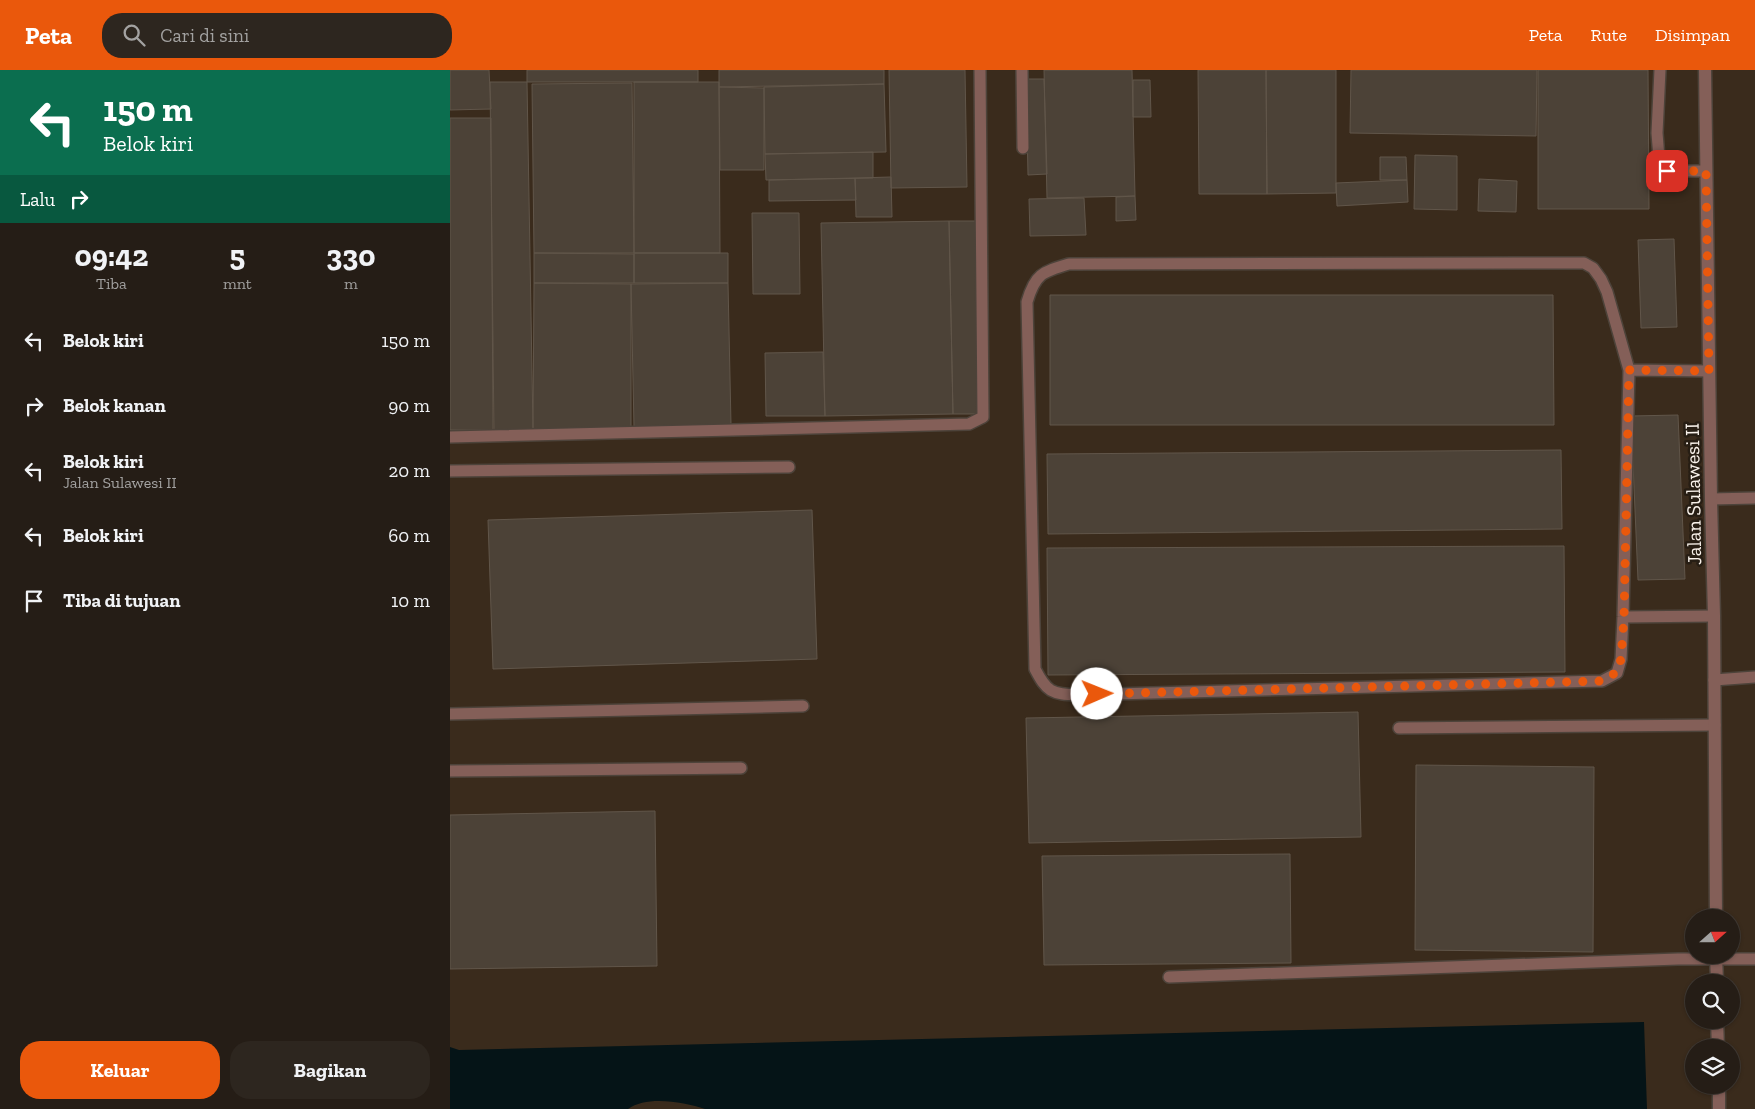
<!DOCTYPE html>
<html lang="id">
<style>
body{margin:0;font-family:"Zilla Slab",serif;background:#2d261f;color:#f1f3f6;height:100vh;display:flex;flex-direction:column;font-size:19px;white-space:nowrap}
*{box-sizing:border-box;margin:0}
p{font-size:16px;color:#a3a2a1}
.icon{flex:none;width:28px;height:28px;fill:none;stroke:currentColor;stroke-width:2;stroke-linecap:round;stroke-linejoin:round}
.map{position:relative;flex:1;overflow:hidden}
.side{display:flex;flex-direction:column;background:#251d16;width:450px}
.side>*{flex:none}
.guide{background:#0b6e4f;color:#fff;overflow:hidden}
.needle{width:32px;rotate:69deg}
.controls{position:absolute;left:1235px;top:839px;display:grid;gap:10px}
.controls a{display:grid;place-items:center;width:55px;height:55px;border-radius:50%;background:#251d16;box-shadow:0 1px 4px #0004,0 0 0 1px #423b35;font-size:25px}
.pin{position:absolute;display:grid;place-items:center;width:42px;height:42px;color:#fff;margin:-21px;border-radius:10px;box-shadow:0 2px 8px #0006}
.me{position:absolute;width:55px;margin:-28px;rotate:89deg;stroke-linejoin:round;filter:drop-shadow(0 0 4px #0008)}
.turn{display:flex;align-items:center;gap:18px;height:105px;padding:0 20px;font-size:22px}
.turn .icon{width:65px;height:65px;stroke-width:2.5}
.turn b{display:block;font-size:35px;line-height:42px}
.then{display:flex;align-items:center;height:48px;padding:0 20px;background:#0003;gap:10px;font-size:19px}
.eta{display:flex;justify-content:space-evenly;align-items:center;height:85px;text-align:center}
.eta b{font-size:30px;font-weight:800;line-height:35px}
.action{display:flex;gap:10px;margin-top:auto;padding:10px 20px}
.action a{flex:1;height:58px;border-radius:20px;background:#ea580c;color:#fff;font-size:20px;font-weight:800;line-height:58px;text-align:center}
.action a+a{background:#2d261f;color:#f1f3f6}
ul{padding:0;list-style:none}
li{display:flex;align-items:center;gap:15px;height:65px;padding:0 20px}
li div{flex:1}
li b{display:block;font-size:19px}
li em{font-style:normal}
header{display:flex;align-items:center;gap:30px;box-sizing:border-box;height:70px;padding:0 25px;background:#ea580c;color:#fff}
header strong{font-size:24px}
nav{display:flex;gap:28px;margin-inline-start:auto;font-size:18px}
.search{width:350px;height:45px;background:#2d261f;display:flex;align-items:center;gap:12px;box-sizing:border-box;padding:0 18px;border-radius:20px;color:#a3a2a1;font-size:19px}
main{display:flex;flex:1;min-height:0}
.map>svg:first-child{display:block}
.built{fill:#3a2b1c;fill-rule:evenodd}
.water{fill:#051417}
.building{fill:#4c4237;stroke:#61564a}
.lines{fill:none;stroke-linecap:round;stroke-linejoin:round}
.lane-casing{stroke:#4d433a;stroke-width:14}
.street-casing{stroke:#4d433a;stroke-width:15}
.lane{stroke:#845f58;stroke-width:11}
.street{stroke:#845f58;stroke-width:12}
.route{stroke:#ea580c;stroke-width:9;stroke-dasharray:0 16.2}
.labels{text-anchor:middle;stroke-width:5;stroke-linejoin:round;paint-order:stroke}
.street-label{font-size:20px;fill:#f9f2eb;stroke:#271e14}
</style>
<header>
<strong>Peta</strong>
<div class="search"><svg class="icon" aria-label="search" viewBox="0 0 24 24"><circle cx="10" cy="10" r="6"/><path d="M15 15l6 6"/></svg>Cari di sini</div>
<nav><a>Peta</a><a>Rute</a><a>Disimpan</a></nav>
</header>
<main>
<section class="side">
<div class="guide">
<div class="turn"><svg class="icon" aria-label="left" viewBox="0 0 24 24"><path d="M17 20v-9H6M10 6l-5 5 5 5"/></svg><div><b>150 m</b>Belok kiri</div></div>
<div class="then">Lalu<svg class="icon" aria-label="right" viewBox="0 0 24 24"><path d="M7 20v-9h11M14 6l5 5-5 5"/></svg></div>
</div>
<div class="eta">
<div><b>09:42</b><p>Tiba</p></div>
<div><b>5</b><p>mnt</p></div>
<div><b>330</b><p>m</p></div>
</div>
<ul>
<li><svg class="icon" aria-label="left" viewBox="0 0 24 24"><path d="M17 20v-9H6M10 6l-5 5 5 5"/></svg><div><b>Belok kiri</b></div><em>150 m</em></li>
<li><svg class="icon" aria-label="right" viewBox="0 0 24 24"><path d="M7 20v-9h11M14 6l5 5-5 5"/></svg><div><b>Belok kanan</b></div><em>90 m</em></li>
<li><svg class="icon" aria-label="left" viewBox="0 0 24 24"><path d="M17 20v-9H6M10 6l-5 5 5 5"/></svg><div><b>Belok kiri</b><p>Jalan Sulawesi II</p></div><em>20 m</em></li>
<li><svg class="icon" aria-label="left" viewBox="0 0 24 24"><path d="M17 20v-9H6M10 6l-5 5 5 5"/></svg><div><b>Belok kiri</b></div><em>60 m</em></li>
<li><svg class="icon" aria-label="arrive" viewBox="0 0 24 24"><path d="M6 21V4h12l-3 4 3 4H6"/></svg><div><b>Tiba di tujuan</b></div><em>10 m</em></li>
</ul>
<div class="action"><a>Keluar</a><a>Bagikan</a></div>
</section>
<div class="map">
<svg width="1305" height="1039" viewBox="0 0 1305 1039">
<rect width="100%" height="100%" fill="#31271d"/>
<!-- built -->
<path class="built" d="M0 0H1305V1039H0ZM1244 848H1281V885H1244ZM1244 912H1281V950H1244ZM1244 978H1281V1015H1244Z"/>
<!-- water -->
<path class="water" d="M1194 952 1197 1039H255C234 1032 197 1025 178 1039H0V977L9 980Z"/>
<!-- building -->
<path class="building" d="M0 0H39L41 39 0 40Z
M77 0H248V12H77Z
M269 0H434V14L269 17Z
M439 0H515L517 117 441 118Z
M594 0H682L685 126 597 128Z
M748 0H816L817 124H749Z
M816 0H886V123L817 124Z
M901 0H1087L1086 66 900 63Z
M1088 0H1198L1199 139H1088Z
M576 9H594L597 104 578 105Z
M683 10H700L701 47H683Z
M40 12H77L83 360 44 362Z
M184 12H269L270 183H184Z
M182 13 184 183H84L82 14Z
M434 14 436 82 315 84 314 17Z
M269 17 314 18V100H270Z
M0 48H41L43 360H0Z
M423 82V108L316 110 315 84Z
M965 85 1007 86V140L964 139Z
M930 87H956L957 110H930Z
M441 107 442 147H406L405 108Z
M405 108 406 130 319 131V110Z
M1029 109 1067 111 1066 142 1028 141Z
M957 110 958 132 887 136 886 113Z
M685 126 686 150 666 151V127Z
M634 128 636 165 580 166 579 129Z
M302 143H349L350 224H303Z
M499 151H530L533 344H503Z
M499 151 503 344 375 346 371 153Z
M1224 169 1227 257 1191 258 1188 170Z
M84 183 184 184V213H84Z
M184 183H278V213H184Z
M84 213 181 214V361L83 360Z
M278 213 281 355 184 357 181 214Z
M600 225H1103L1104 355H600Z
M373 282 375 346H316L315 283Z
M1228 345 1235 509 1188 510 1181 346Z
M1111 380 1112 459 598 464 597 384Z
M362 440 367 589 43 599 38 450Z
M1114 476 1115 602 598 605 597 478Z
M908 642 911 767 579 773 576 648Z
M966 695 1144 697 1143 882 965 880Z
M205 741 207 896 0 899V745Z
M840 784 841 893 594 895 592 786Z"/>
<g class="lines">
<!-- lane casing -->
<g class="lane-casing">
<path id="lane" d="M572 0 573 78
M1210 0 1207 63 1209 88 1217 101H1256
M1134 193 1143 198 1151 209 1157 222 1179 300 1173 547 1171 589 1167 603 1152 611 628 625C601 624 597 622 585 599L577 232C585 204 592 202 619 194Z
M1179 300 1259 301
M0 367 519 354 533 347 530 0
M0 401 339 397
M1261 429 1305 428
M1173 547 1264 546
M1264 610 1305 607
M0 644 353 636
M949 658 1265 655
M0 701 291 698
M719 907 1228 889H1305"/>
</g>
<!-- street casing -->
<g class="street-casing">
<path id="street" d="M1255 0 1261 429 1264 546 1266 848
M1266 885 1267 912
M1267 950 1268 978
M1269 1015V1039"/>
</g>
<!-- lane -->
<use href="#lane" class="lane"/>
<!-- street -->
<use href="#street" class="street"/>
</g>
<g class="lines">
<!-- route -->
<path class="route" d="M647 624 1152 611 1167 602 1171 589 1174 547 1179 300 1259 301 1256 101H1217"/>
</g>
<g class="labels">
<!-- street labels -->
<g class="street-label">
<text transform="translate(1243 424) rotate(-91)" y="7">Jalan Sulawesi II</text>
</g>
</g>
</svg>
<div class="controls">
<a><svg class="needle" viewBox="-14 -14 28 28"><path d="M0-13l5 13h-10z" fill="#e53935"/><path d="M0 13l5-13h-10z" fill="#a3a2a1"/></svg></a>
<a><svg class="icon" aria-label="search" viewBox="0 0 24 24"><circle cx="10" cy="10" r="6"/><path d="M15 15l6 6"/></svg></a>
<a><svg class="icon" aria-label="layers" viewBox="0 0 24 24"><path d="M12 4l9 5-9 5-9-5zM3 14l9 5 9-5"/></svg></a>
</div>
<div class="pin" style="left:1217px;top:101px;background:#d93025"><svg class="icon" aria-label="arrive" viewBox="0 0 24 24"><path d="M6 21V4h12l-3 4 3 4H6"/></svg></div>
<svg class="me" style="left:647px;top:624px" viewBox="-20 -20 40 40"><circle r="19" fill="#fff"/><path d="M0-13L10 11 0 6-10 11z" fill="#ea580c"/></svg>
</div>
</main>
